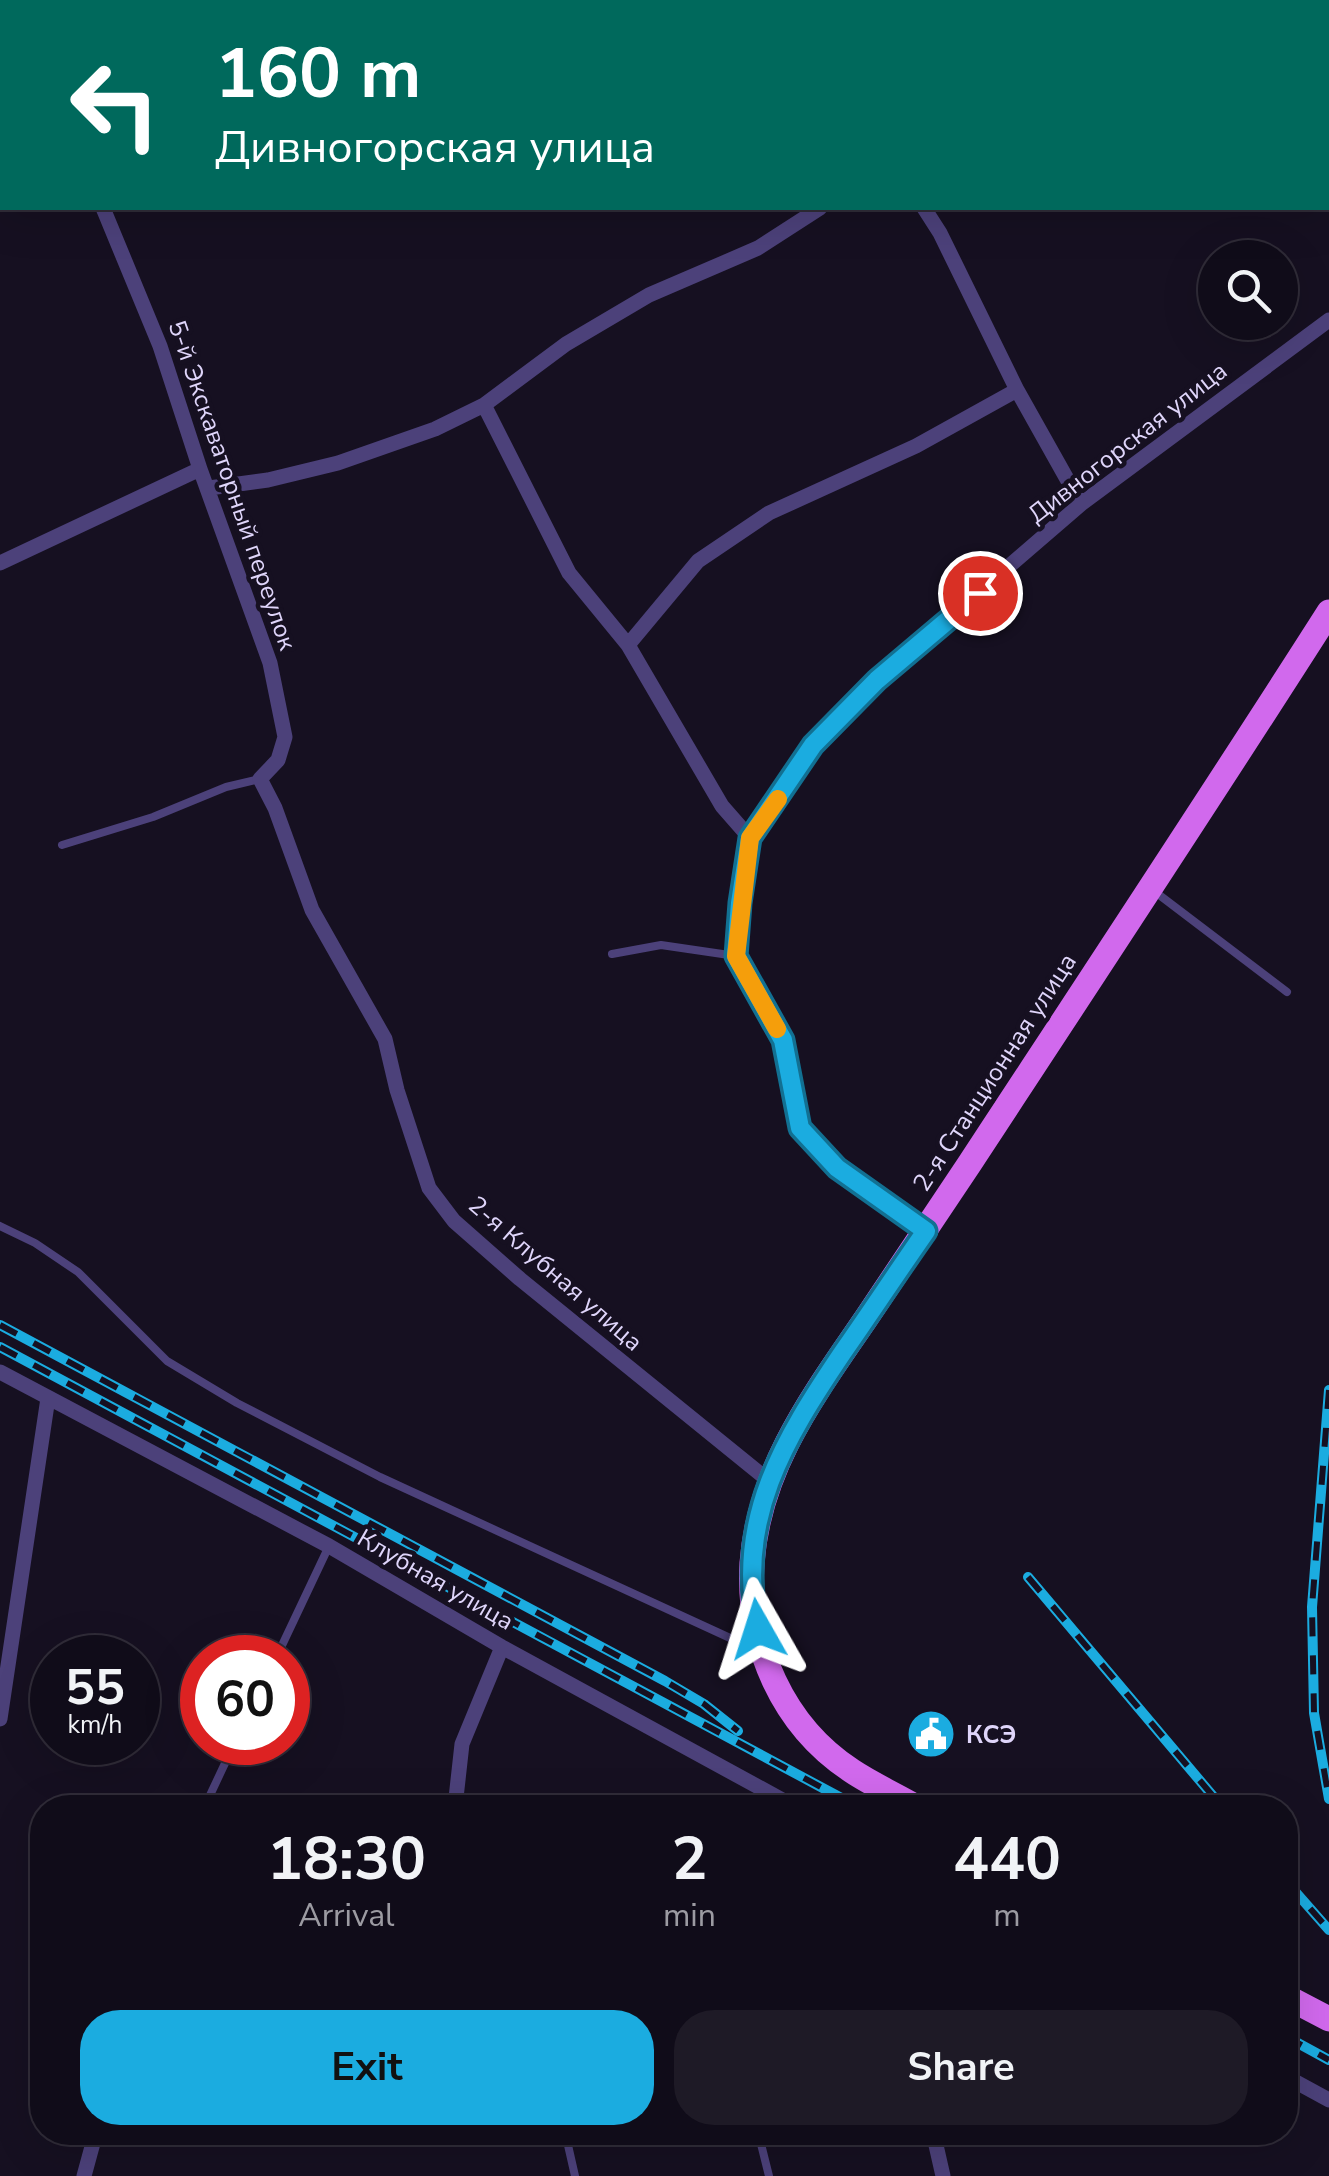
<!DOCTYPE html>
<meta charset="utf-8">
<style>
body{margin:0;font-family:"Nunito Sans",sans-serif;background:#1e1a26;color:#f1f3f6;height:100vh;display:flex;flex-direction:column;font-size:38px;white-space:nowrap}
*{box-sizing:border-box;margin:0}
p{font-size:32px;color:#9c9ba2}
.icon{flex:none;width:55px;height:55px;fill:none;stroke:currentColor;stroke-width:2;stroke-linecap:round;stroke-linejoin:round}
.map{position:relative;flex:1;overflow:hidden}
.side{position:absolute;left:30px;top:1795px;width:1268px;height:350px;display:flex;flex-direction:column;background:#100c19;border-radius:40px;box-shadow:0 10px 40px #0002,0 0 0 2px #302c38}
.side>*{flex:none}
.top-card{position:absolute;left:0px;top:0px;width:1330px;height:210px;box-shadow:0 10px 40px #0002,0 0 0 2px #302c38;background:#00695c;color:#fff;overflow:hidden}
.buttons{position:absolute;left:1198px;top:240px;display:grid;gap:20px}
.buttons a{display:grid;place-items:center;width:100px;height:100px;border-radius:50%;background:#100c19;box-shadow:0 10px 40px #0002,0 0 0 2px #302c38;font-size:50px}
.speed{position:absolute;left:30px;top:1635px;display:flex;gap:20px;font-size:50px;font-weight:700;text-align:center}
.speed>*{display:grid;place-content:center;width:130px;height:130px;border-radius:50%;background:#100c19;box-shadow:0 10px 40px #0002,0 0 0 2px #302c38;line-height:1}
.speed small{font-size:25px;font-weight:400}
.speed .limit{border:15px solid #d22;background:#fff;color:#111}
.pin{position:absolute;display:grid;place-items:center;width:85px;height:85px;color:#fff;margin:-42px;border:5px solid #fff;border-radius:50%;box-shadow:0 2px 10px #0007}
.me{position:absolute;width:110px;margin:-55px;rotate:354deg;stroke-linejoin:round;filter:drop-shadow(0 0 8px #0008)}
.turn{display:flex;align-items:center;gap:35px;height:210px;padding:0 50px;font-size:45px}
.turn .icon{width:130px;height:130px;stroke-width:2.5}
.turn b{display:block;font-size:70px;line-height:85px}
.eta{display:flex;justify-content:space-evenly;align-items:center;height:170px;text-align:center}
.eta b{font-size:60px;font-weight:700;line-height:70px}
.cta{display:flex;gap:20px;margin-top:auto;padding:20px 50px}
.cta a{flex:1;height:115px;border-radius:40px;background:#1bace0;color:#111;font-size:40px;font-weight:700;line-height:115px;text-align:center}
.cta a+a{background:#1e1a26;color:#f1f3f6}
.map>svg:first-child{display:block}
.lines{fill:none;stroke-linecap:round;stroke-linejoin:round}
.path{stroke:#3d9ba6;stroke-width:4;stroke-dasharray:5 8;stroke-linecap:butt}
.service{stroke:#4c417a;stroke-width:8}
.minor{stroke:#4c417a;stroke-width:15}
.primary{stroke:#d169ed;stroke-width:25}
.rail-casing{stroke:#1bace0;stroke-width:10}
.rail{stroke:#161021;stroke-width:6;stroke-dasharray:19;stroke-linecap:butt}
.route-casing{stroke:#127092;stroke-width:25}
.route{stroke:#1bace0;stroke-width:18}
.slow{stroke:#f59e0b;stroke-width:18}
.labels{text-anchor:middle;stroke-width:9;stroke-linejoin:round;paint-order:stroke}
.street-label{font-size:25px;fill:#dfd5fa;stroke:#161021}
.poi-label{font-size:25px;font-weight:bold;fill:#dfd5fa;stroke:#161021;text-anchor:start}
</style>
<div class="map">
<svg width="1329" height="2176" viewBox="0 0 1329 2176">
<rect width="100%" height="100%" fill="#161021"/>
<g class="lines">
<!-- path -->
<path class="path" d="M967 0 968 2"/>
<!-- service -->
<path class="service" d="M62 845 153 817 226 787 260 779
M1154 891 1287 992
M612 954 661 945 736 956
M0 1226 35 1243 78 1272 167 1361 237 1403 380 1477 754 1649
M276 1658 329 1546
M204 1808 235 1742
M565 2132 575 2176
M758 2132 769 2176"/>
<!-- minor -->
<path class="minor" d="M20 0 21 2
M679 0 680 2
M510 2 516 0
M1290 2 1296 0
M0 148 2 147
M103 208 160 346 200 469 270 663 285 737 278 760 260 779 275 808 312 910 385 1039 397 1090 429 1188 454 1221 520 1279 769 1481
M924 208 940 233 1017 390 1081 504
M484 405 569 573 628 645 722 806 750 838
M209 488 268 480 338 463 435 429 484 405 566 344 649 295 758 248 820 208
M0 563 200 469
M628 645 698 561 769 513 916 446 1017 390
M925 1231 837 1169 799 1128 783 1040 736 956 750 838 813 745 877 680 1081 504 1329 320
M0 1372 329 1546 502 1647 797 1808
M0 1719 48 1398
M451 1808 456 1798 462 1744 502 1647
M1285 2076 1329 2100
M933 2132 943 2176
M84 2176 96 2132"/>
<!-- primary -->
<path class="primary" d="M918 1808C896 1795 873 1785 852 1771 783 1726 747 1645 752 1563 759 1468 813 1396 865 1320 900 1268 935 1216 970 1163 1090 980 1211 797 1329 612
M1285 1996 1329 2019"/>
<!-- rail casing -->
<g class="rail-casing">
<path id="rail" d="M0 1325 665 1681 704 1704 738 1731
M0 1347 860 1808
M1329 1390 1312 1607 1314 1713 1329 1799
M1028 1577 1223 1808
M1285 1880 1329 1930
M1285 2036 1329 2060"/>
</g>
<!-- rail -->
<use href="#rail" class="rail"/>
</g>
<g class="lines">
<!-- route casing -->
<g class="route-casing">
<path id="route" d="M758 1629C734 1520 785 1438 843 1352 871 1312 898 1271 926 1231L837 1168 800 1128 783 1040 736 956 740 903 750 838 813 745 877 680 980 593"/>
</g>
<!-- route -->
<use href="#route" class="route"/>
<!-- slow -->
<path class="slow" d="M777 1029 736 956 750 838 778 799"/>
</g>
<!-- icons -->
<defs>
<g id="civic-disc" transform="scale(2.5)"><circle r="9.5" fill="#1bace0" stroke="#161021"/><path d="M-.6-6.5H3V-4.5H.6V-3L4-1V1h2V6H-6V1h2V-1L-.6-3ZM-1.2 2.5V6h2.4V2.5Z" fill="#fff"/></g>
</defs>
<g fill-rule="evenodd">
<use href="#civic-disc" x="931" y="1734"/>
</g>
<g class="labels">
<!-- street labels -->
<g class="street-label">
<text transform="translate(1127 442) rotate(-38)" y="9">Дивногорская улица</text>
<text transform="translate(233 485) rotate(71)" y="9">5-й Экскаваторный переулок</text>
<text transform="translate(994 1072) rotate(-57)" y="9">2-я Станционная улица</text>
<text transform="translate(556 1273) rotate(41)" y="9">2-я Клубная улица</text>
<text transform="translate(436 1579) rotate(30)" y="9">Клубная улица</text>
</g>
<!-- poi labels -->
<g class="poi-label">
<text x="966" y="1743">КСЭ</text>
</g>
</g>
</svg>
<div class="buttons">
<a><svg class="icon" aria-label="search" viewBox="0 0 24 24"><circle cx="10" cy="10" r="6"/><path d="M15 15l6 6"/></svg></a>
</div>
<div class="speed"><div>55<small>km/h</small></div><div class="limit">60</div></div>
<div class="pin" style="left:980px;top:593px;background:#d93025"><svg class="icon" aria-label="arrive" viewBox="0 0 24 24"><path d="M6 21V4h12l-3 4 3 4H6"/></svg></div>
<svg class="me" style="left:758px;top:1629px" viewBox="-20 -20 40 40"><path d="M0-17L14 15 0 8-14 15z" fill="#1bace0" stroke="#fff" stroke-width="4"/></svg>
<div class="top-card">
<div class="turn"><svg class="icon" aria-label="left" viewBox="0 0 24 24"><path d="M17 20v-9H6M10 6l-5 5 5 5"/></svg><div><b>160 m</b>Дивногорская улица</div></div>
</div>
<section class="side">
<div class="eta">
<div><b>18:30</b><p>Arrival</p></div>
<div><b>2</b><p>min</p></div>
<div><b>440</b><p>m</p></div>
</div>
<div class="cta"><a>Exit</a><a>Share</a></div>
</section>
</div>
